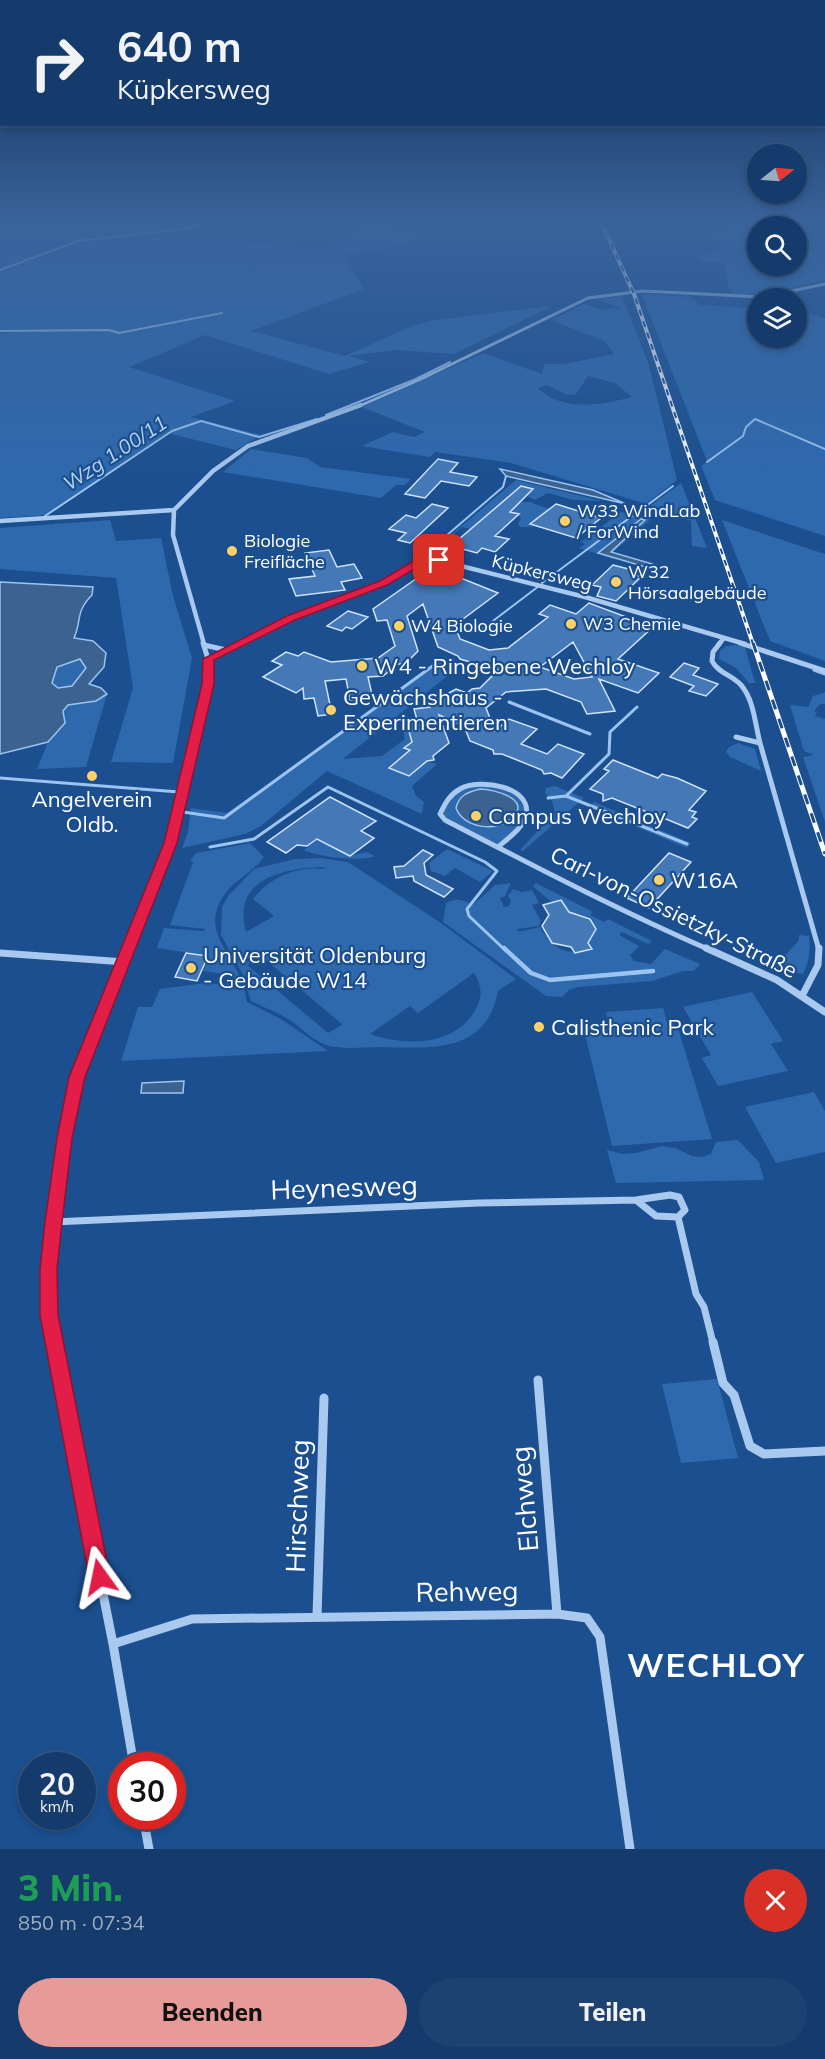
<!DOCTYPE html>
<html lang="de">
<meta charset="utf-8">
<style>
body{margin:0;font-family:Mulish,sans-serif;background:#1d4271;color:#f1f3f6;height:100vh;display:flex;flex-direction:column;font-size:22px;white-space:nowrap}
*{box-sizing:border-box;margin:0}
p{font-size:20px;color:#9dadc1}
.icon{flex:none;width:33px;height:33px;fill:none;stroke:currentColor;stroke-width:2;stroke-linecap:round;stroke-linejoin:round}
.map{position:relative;height:1849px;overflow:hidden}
.details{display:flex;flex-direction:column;background:#143b6b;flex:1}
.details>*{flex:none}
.banner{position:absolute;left:0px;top:0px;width:825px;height:126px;box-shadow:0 3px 9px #0003,0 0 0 2px #33557e;background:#143b6b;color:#f1f3f6;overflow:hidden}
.needle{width:39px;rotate:73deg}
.buttons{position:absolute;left:747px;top:144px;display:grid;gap:12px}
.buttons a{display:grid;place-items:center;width:60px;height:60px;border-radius:50%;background:#143b6b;box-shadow:0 3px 9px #0003,0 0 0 2px #33557e;font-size:30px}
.speed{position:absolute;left:18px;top:1752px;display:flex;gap:12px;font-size:30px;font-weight:700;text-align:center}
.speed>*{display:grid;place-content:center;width:78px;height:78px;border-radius:50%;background:#143b6b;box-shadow:0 3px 9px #0003,0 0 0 2px #33557e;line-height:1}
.speed small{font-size:15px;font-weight:400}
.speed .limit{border:9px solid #d22;background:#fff;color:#111}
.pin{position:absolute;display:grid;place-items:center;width:51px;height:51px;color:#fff;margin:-26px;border-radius:12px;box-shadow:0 3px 9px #0006}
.me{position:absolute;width:66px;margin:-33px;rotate:348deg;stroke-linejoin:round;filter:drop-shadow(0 0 4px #0008)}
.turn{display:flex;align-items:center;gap:21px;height:126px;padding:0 18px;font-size:27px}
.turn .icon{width:78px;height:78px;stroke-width:2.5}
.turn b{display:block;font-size:42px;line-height:51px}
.round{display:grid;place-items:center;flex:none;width:63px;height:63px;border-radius:32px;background:#1d4271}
.headline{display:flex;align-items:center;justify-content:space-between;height:102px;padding:0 18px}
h1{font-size:36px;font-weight:800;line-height:45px;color:#1e9e55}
.button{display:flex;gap:12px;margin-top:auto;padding:12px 18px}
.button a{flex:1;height:69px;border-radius:36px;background:#e69b98;color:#111;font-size:24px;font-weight:800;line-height:69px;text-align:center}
.button a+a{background:#1d4271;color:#f1f3f6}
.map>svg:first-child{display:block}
.green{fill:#2e69ad;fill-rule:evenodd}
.water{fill:#3c6290;stroke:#9cc4f0;stroke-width:1.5;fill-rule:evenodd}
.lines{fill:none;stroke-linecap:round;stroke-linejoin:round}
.stream-far2{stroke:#9cc4f0;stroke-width:2}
.stream-far1{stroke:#9cc4f0;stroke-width:3}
.stream{stroke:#9cc4f0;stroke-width:4.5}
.building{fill:#4478b7;stroke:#cfe3fa;stroke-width:1.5;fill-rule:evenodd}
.street-far4{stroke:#a9c9ee;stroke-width:3}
.street-far3{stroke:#a9c9ee;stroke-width:4.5}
.street-far2{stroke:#a9c9ee;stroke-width:5}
.street-far1{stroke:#a9c9ee;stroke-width:7}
.street{stroke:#a9c9ee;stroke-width:9}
.rail-far1-casing{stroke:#fff;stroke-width:4}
.rail-casing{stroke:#fff;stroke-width:5}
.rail-far1{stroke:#1b4f8f;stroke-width:2;stroke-dasharray:6;stroke-linecap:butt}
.rail{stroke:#1b4f8f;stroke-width:3;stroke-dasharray:10;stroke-linecap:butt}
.route{fill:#e11d48;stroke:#92132f;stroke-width:1.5}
.poi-dot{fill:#ffd166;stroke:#1b4f8f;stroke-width:2}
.labels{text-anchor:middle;stroke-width:4.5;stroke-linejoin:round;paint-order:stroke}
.far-poi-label{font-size:18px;fill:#fff;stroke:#1b4f8f;text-anchor:start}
.far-street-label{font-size:18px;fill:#fff;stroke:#1b4f8f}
.far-water-label{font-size:20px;font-style:italic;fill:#b5d3f5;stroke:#1b4f8f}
.poi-label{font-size:22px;fill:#fff;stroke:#1b4f8f;text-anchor:start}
.street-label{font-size:22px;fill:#fff;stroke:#1b4f8f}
.near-street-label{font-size:27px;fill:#fff;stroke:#1b4f8f}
.near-district-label{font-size:33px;font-weight:bold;letter-spacing:1.5px;fill:#fff;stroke:#1b4f8f}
</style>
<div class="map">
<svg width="825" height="1849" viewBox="0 0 825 1849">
<rect width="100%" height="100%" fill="#1b4f8f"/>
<!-- green -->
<path class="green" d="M0 222H212L155 233 158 238 180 237 329 250C366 215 378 214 424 237L378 250 343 254 364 289 251 331 345 356 412 326 435 320 552 306 454 354 397 350 348 356 369 362 329 374 205 335 129 367 235 401 191 417 261 435 236 450 167 433 47 515 0 518V333L64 330H0Z
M727 222H776L784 226H758L757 241 739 251 749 254 757 250 758 266H796L797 233 805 234 825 244V280L771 293 734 295 728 286 724 263 706 262 697 256 719 250 721 244 710 237Z
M649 294 691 297 700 305 747 308 757 311 758 338H796L797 312 800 311 825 318V536L715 500 701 466 711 459 707 461 642 295Z
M622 296 649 365 677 480 646 504 511 463 435 452 430 457 362 446 393 432 414 437 425 432 362 407 483 353 542 374 544 364H564L614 354 604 341 551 320 583 304 604 310 622 308 596 299ZM588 376 615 383 632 397C603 405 561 412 538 388L547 385 567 395 576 394Z
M251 449 307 458 320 467 411 479 405 485H396L381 498 223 472Z
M516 480 602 501 573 500 548 493 535 500 527 496 522 502H533L532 503 549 509 529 525 534 527H520L518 524 521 518 518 516V514L494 508 470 529 462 527 435 550 439 552 432 558 426 556Z
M681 483 707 548 692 546 691 521 650 506Z
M621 512 651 519 613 552 618 555 614 559 579 548 585 544 581 542Z
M110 520 116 541 161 538 173 596 192 658 173 763 111 762 133 688 116 578 0 569V528Z
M722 520 825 554V661L770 641Z
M736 645 745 647 755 683H749L736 668 719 659 720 651 726 646Z
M80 659 86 668 72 686 58 688 52 682 57 667Z
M439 661 450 663 456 669 343 759 382 756 405 739 402 726 406 721 412 742 405 748 410 750 390 768 409 776 427 761 437 764 412 786 416 796 424 802 422 814 327 771 261 826 245 834 182 848 188 832 191 808 227 813Z
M825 692V704H820L814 711 817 712 815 716 825 719V822L803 757 814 755 804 751 790 705 808 707 813 696Z
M107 694 86 767 37 769 48 742 65 723 63 711 68 705 96 701Z
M738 743 755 749 761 771 730 757 726 752 729 747Z
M493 784 518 795 527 814 522 824 498 847 440 814C447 783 466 787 493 784Z
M555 786 584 798 523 851 520 850 555 812 552 801 545 793 546 788Z
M594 802 691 843 687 848 589 807Z
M327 833 331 846 350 856 366 852 375 856C361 862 317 857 304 850Z
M250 843 264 857C255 870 239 878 229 889 199 924 225 945 239 975 243 983 245 993 247 1002L281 1019 328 1051 121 1061 138 1007H152L160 989 205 983 226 985 230 975 203 971 210 956 157 948 164 928 204 931 205 929 170 925 193 862 190 861 196 853Z
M447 849 493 871 480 882 455 868 445 876 431 871 429 863Z
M321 858 348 862 441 923 516 979 498 991C486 1054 432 1048 381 1047 363 1047 344 1050 326 1045 312 1040 301 1027 288 1019 277 1012 263 1007 251 1001L243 975 221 935 222 907 228 896 254 869 295 859ZM321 867 328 869C298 866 272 875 253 899L274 916 246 932C232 880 280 869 321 867ZM261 956 342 1024V1025L328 1033 247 965ZM474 973C481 984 483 995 477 1007 458 1046 406 1047 370 1034L410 1006 418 1013Z
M511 883 505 896 500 898 504 907 509 906 511 901 508 896 513 889 521 892 532 890 539 903 532 905 541 921 539 926 517 929 518 932 540 927C554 950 565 956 592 949L589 942 596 929C588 917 580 918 568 912 556 905 543 896 533 886L536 883 593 912 590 915 604 922 608 919 652 941 648 944 622 932 619 935 639 946 630 955 634 961 651 964 665 949 700 964 694 971H683L652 981 578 987 569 990 562 997 546 996 443 922 446 903C456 897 463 900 473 905L495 885Z
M799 935 809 936C811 951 809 961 803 974L774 968 799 940Z
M752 992 783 1041 771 1044 788 1071 718 1086 702 1058 711 1055 683 1007Z
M663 1008 668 1025H677L712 1139 612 1146 584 1030 610 1029 606 1012Z
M814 1092 825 1111V1152L776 1163 745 1107Z
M738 1140 759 1162 764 1180 616 1183 607 1150 623 1154 636 1153 662 1146 675 1148 692 1156 702 1157 711 1154 716 1142Z
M717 1379 738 1458 681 1463 662 1384Z"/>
<!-- water -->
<path class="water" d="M500 469 593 490 626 504 506 476Z
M641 519 645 520 611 552 656 565 652 569 598 553Z
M0 582 93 587 92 595C75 612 82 620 74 638L93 641 106 653 104 667 89 684 101 688 107 694 96 701 68 705 63 711 65 723 48 742 0 754ZM80 659 86 668 72 686 58 688 52 683 57 667Z
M480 789C493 789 533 799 512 818 497 833 463 828 456 808 459 795 468 792 480 789Z
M184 1081 183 1093H141L142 1083Z"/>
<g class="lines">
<!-- stream-far2 -->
<path class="stream-far2" d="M0 270 78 241 192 228 212 222
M0 331 109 330 119 333 222 313
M326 415 416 379 450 362
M707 462 743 436 746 427 755 419 825 449
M638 512 673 486
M45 516 172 431 201 421 259 437 317 419
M432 548 503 487 506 476
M542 583 632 516
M481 630 539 586"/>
<!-- stream-far1 -->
<path class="stream-far1" d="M814 670 825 674
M509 702 590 734
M0 778 179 792 175 810
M566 796 609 754 610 732 637 707
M548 798 566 796 687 844
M183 812 224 818 434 665
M210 847 254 839 328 787 485 862 497 871 467 909 469 916 505 950"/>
<!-- stream -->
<path class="stream" d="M504 948 531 973 550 980 653 971"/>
</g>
<!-- building -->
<path class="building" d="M438 459 458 463 450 472 477 477 469 486 441 481 425 498 405 494Z
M521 486 533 489 510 512 519 514 495 536 509 539 495 552 482 548 477 553 451 546Z
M432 504 448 508 410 543 398 540 406 533 389 529 406 515 416 518Z
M556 504 588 514 601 518 576 538 530 524Z
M329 550 337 567 354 564 362 578 341 582 345 590 296 596 289 579 315 576 305 553Z
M613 565 640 572 637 575 641 577 616 601 597 596 601 587 592 585Z
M430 569 437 572 441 570 498 593 455 625 460 639 489 650 508 648 548 617 539 614 550 605 576 614 589 603 653 627 618 659 659 673 638 693 599 679 615 711 587 714 581 702 546 689 506 692 486 708 495 731 509 719 537 729 521 744 547 754 558 744 584 754 562 778 551 773 544 774 542 770 502 754H494L493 750 470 741 464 726 439 715 449 743 433 756 434 760 427 761 409 776 389 768 410 750 404 748 412 742 406 721 417 720 414 709 430 707 427 699H431L430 696 447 694 456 689 467 693 472 689 480 688 498 670 460 659 458 656 438 647 423 604 407 616 418 651 405 664H398L383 676 368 677 373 699 350 700 346 679 325 681 332 714 318 716 314 698 304 699 303 688 296 693 263 677 282 665 272 661 286 652 298 656 304 652 331 662 378 658 395 646 387 620 377 621 373 609ZM573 642 592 677 574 679 540 667Z
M348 611 368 617 352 629 346 627 342 631 327 626Z
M684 663 699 668 693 675 718 684 706 696 689 691 694 686 670 677Z
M613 760 658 778 662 774 677 778 706 791 689 810 696 812 692 817 697 819 688 828 666 819 655 823 657 816 612 798 603 801V794L590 789 609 771 604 769Z
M330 797 376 821 361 831 374 838 350 856 317 839 307 846 297 845 286 853 267 842Z
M423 850 433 855 424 863 426 875 453 889 444 897 414 881 413 876 396 878 394 867 404 866Z
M669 853 691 862 649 908 627 898Z
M561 900 569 912 590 919 596 929 588 943 592 949 575 953 571 947 552 943 542 926 549 915 543 905Z
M186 953 208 956 197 981 175 977Z"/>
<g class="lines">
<!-- street-far4 -->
<path class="street-far4" d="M357 407 421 379 588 298 643 291 763 297 825 284"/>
<!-- street-far3 -->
<path class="street-far3" d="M0 521 174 510
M204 644 173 535 174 510 213 471 248 446 361 405
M238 644 291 618 383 583 421 561 433 559 585 597 745 644
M719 644 724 638"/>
<!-- street-far2 -->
<path class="street-far2" d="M720 643 713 652 712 661C718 673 732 675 741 685 754 700 755 724 760 743
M740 643 825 671
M204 645 226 650 241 643
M208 659 226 650
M736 737 760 743 819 950
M498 847C507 839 523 828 526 816 533 786 479 778 460 789 449 795 445 804 440 814L445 820C532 865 620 911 710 950
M128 950 170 843 208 684V659L203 643"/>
<!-- street-far1 -->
<path class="street-far1" d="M706 948 777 980 825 1012
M0 953 125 962
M803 994 818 965 819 948
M670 1195 679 1197 685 1210 678 1217 656 1216 636 1200Z
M678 1217 696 1294 704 1307 713 1343
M53 1222 479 1203 636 1200
M53 1343 49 1315 48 1269 70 1106 77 1077 128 948"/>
<!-- street -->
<path class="street" d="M53 1342 113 1644 134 1766
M713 1342 723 1383 734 1395 750 1446 764 1454 825 1451
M538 1380 557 1614
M317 1616 324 1398
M113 1644 192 1619 557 1614 587 1618 600 1637 630 1849
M143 1816 149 1849"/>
<!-- rail-far1 casing -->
<g class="rail-far1-casing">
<path id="rail-far1" d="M601 222 634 294 753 644"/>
</g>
<!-- rail casing -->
<g class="rail-casing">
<path id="rail" d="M753 643 825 854"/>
</g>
<!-- rail-far1 -->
<use href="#rail-far1" class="rail-far1"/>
<!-- rail -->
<use href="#rail" class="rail"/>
</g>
<!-- sky -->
<linearGradient id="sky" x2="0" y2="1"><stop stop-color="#0f2b4f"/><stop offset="0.46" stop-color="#39639b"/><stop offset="1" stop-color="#39639b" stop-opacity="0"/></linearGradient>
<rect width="825" height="481" fill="url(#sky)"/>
<!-- route -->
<path class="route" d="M442 558V562L423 564 387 585 295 620 214 660V684L177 843 85 1077 72 1138 62 1222 57 1269 58 1315 110 1577 107 1584 100 1587 92 1584 89 1577 40 1315V1269L45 1222 57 1138 69 1077 164 843 202 684 203 659 287 616 380 581 417 559Z"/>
<!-- markers -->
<g class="poi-dot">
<circle cx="565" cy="521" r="6"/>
<circle cx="232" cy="551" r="6"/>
<circle cx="616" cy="582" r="6"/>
<circle cx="571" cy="624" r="6"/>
<circle cx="399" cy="626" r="6"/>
<circle cx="362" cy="666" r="6"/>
<circle cx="331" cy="710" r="6"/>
<circle cx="92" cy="776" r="6"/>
<circle cx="476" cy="816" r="6"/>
<circle cx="659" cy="880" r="6"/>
<circle cx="191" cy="968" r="6"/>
<circle cx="539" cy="1027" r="6"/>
</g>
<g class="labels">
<!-- far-poi labels -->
<g class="far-poi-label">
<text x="577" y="517">W33 WindLab<tspan x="577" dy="21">/ ForWind</tspan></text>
<text x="244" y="547">Biologie<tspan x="244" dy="21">Freifläche</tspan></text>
<text x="628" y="578">W32<tspan x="628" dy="21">Hörsaalgebäude</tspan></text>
<text x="583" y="630">W3 Chemie</text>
<text x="411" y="632">W4 Biologie</text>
</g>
<!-- far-street labels -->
<g class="far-street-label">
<text transform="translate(542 573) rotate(14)" y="6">Küpkersweg</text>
</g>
<!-- far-water labels -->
<g class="far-water-label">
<text transform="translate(115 453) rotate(-33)" y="7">Wzg 1.00/11</text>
</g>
<!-- poi labels -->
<g class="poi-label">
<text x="374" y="674">W4 - Ringebene Wechloy</text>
<text x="343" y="705">Gewächshaus -<tspan x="343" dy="25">Experimentieren</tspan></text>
<text x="92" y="807" text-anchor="middle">Angelverein<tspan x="92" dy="25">Oldb.</tspan></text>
<text x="488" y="824">Campus Wechloy</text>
<text x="671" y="888">W16A</text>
<text x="203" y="963">Universität Oldenburg<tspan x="203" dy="25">- Gebäude W14</tspan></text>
<text x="551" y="1035">Calisthenic Park</text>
</g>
<!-- street labels -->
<g class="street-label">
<text transform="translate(674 912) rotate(26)" y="8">Carl-von-Ossietzky-Straße</text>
</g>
<!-- near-street labels -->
<g class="near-street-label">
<text transform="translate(344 1188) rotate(-2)" y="9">Heynesweg</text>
<text transform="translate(525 1499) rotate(-95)" y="9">Elchweg</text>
<text transform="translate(298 1506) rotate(-88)" y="9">Hirschweg</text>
<text transform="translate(467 1592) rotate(-1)" y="9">Rehweg</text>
</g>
<!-- near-district labels -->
<g class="near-district-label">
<text x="716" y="1677">WECHLOY</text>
</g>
</g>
</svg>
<div class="buttons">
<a><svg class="needle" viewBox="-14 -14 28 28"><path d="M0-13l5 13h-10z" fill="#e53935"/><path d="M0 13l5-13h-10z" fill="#9dadc1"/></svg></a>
<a><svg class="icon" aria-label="search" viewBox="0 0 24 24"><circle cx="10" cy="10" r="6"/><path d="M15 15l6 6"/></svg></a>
<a><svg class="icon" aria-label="layers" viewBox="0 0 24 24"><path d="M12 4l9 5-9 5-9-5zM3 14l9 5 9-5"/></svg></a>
</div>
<div class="speed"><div>20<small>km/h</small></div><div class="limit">30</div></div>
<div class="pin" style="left:439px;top:560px;background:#d93025"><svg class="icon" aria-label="arrive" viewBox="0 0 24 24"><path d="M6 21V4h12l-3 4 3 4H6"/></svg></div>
<svg class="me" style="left:100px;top:1577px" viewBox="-20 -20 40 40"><path d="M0-17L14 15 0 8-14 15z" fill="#e11d48" stroke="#fff" stroke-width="4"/></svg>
<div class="banner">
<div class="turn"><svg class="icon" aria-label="right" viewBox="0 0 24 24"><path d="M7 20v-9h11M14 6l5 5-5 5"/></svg><div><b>640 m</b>Küpkersweg</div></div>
</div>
</div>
<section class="details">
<div class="headline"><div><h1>3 Min.</h1><p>850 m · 07:34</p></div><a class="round" style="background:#d93025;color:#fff"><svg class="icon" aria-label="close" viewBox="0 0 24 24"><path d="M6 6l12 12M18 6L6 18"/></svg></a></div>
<div class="button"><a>Beenden</a><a>Teilen</a></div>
</section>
